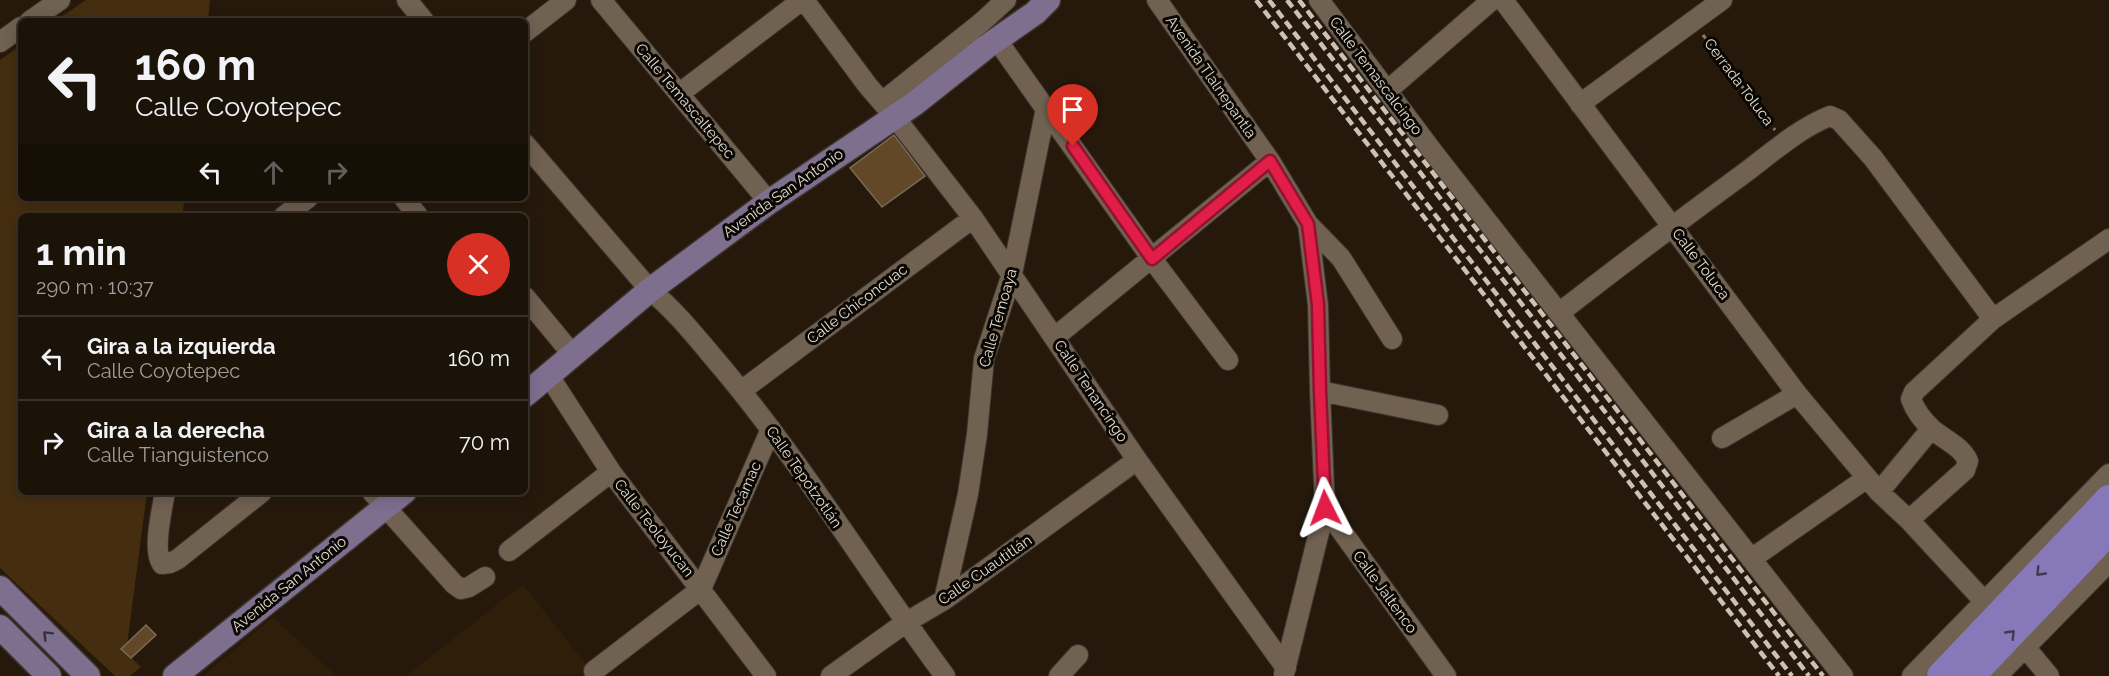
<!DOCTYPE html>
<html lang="es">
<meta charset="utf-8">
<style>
body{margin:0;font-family:Raleway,sans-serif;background:#292016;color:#f1f3f6;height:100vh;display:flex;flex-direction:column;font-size:22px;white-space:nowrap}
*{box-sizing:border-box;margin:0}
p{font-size:20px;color:#a09e9c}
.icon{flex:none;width:33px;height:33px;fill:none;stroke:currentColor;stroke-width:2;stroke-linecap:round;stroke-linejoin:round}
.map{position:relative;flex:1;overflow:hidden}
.sheet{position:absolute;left:18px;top:213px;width:510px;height:282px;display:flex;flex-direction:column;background:#1c1308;border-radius:9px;box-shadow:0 3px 15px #0003,0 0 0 2px #3a3229}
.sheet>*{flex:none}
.banner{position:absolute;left:18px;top:18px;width:510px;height:183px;border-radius:9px;box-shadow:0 3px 15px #0003,0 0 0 2px #3a3229;background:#1c1308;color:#f1f3f6;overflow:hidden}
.pin{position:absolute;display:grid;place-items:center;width:51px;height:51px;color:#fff;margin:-62px -26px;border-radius:50% 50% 50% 0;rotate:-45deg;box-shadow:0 0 6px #0007}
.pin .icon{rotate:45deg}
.me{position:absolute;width:66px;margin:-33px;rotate:357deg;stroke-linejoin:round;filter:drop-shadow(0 0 4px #0008)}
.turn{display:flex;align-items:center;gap:21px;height:126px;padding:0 18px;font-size:27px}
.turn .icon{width:78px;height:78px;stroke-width:2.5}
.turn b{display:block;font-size:42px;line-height:51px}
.lanes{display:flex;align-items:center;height:57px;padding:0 18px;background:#0003;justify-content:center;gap:30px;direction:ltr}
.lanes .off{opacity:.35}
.round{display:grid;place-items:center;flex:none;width:63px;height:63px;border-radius:32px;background:#292016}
.head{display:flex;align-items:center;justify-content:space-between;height:102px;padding:0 18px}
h1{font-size:36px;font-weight:700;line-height:45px}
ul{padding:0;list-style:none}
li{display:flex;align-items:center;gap:18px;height:84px;padding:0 18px;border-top:2px solid #3a3229}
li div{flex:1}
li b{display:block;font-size:22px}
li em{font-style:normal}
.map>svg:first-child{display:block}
.built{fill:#2e1e0a}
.green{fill:#452e10}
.building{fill:#634828;stroke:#796a5a;stroke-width:1.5}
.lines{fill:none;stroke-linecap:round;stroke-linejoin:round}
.minor-casing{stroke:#3d342e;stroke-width:22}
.major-casing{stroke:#3d342e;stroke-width:27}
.highway-casing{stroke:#3d342e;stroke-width:32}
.path{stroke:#887e72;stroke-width:3;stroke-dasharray:4.5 4.5;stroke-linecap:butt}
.minor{stroke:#706151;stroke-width:20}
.major{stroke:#7e6f8f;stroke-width:24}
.highway{stroke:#8779b9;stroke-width:28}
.rail{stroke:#cac2b7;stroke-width:4.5;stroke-dasharray:9 4.5;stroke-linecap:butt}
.oneway{stroke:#423a54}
.oneway2{stroke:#38303a}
.route-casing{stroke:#92132f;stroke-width:15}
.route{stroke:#e11d48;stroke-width:10}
.labels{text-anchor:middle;stroke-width:6;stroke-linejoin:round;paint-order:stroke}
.street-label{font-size:15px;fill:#e3dbd1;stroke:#0a0602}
</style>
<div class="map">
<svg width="2109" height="676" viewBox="0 0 2109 676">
<rect width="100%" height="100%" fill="#26190b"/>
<!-- built -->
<path class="built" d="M523 584 594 675 406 676Z
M273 617 336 676H203Z"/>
<!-- green -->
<path class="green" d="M86 0H210L208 21H55Z
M21 45V198H185L182 216H21V492H147L126 653 141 667 130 676H115L0 568V60Z"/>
<!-- building -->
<path class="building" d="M894 135 925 176 882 207 850 168Z
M146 625 156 635 131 658 121 649Z"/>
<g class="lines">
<!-- minor casing -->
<g class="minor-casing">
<path id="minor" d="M407 0 424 21
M601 0 769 202
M804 0 868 86 894 116 973 218 1137 460 1286 668
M1157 0 1270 161 1308 224 1318 305 1320 391 1325 508 1284 674
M1319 0 1433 152 1843 676
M1503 0 1797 394 1879 492 1909 520 1984 601
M30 21 60 0
M525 32 566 0
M0 42 21 27
M1004 50 1152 259 1228 360
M1387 91 1492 0
M680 93 802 0
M882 102 982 22 1006 0
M1580 104 1722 0
M525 144 650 290C678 313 700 342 724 370 804 466 870 575 945 676
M404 198 418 216
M284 216 308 198
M1308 224 1341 258 1392 339
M525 297 573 355
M1559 313C1621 265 1683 218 1746 172 1771 153 1801 127 1830 116L1839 120 1873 158 1993 319
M1055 337 1270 161
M549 376 611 472 766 676
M741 391 973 218
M1320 391 1438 415
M1722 438 1797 394
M165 492C162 510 152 550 162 564L170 563 178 559 262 492
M372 492 454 584 461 589 469 587 485 577
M1879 492 1931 429
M1325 508 1446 676
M1909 520 1965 470 1968 461C1962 447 1945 440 1933 430 1924 422 1915 410 1911 399L1914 392 1993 319 2109 239
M509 551 611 472
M1751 559 1867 478
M944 600 968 494 977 434 984 359 1012 274 1046 108
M2025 647 2049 676
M594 671 701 589 771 429
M831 676 905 623 944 600 1137 460
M1059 676 1078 655
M1912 676 2109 474
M1997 676 2109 562"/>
</g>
<!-- major casing -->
<g class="major-casing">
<path id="major" d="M525 395 650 290 769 202 914 104 986 47 1035 13 1048 0
M0 588 88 676
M0 627 49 676
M175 676 404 492"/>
</g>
<!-- highway casing -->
<g class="highway-casing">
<path id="highway" d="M1941 676 2109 499
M1971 676 2109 531"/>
</g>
<!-- path -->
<path class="path" d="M1703 35 1775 130"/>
<!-- minor -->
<use href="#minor" class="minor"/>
<!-- major -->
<use href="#major" class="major"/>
<!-- highway -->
<use href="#highway" class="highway"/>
<!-- rail -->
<path class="rail" d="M1256 0 1779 676
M1269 0 1792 676
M1287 0 1809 676
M1299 0 1823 676"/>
</g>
<!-- one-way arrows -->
<defs><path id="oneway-chevron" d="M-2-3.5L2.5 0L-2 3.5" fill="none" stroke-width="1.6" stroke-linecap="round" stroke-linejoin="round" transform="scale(1.5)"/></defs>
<g class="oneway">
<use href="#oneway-chevron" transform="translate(2040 572) rotate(134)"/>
<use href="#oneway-chevron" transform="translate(2011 634) rotate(-46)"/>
</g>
<use class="oneway2" href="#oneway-chevron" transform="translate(47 635) rotate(-135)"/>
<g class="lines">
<!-- route casing -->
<g class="route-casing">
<path id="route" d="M1073 146 1152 259 1270 161 1308 224 1318 305 1320 391 1325 508"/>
</g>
<!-- route -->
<use href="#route" class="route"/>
</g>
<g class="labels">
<!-- street labels -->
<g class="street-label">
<text transform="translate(1376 76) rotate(53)" y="5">Calle Temascalcingo</text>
<text transform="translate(1211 77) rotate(55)" y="5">Avenida Tlalnepantla</text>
<text transform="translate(1739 82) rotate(53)" y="5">Cerrada Toluca</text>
<text transform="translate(685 101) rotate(50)" y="5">Calle Temascaltepec</text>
<text transform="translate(783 193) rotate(-35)" y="5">Avenida San Antonio</text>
<text transform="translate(1701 264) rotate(53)" y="5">Calle Toluca</text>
<text transform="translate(857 304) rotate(-37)" y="5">Calle Chiconcuac</text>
<text transform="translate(998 318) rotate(-74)" y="5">Calle Temoaya</text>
<text transform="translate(1091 391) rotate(56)" y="5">Calle Tenancingo</text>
<text transform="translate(804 477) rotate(55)" y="5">Calle Tepotzotlán</text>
<text transform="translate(736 509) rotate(-66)" y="5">Calle Tecámac</text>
<text transform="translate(654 528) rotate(52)" y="5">Calle Teoloyucan</text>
<text transform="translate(985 570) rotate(-35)" y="5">Calle Cuautitlán</text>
<text transform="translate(289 584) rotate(-39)" y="5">Avenida San Antonio</text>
<text transform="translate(1385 592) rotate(54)" y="5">Calle Jaltenco</text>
</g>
</g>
</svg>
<div class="pin" style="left:1073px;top:146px;background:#d93025"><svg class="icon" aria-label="arrive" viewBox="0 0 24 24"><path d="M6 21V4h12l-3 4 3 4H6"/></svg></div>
<svg class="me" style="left:1325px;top:508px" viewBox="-20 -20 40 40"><path d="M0-17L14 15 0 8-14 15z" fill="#e11d48" stroke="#fff" stroke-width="4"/></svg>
<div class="banner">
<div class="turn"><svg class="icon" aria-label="left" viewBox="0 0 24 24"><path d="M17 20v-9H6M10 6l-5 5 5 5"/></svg><div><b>160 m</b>Calle Coyotepec</div></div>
<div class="lanes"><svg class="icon" aria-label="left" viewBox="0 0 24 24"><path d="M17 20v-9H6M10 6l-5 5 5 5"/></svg><svg class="icon off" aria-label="ahead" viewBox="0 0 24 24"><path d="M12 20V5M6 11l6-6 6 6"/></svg><svg class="icon off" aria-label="right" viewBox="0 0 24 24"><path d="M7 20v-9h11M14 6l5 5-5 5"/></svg></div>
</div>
<section class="sheet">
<div class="head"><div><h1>1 min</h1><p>290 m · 10:37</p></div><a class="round" style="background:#d93025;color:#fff"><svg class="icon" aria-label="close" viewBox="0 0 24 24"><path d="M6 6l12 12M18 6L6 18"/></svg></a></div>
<ul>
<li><svg class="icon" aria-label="left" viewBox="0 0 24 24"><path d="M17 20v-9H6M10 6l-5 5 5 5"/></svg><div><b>Gira a la izquierda</b><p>Calle Coyotepec</p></div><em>160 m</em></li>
<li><svg class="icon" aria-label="right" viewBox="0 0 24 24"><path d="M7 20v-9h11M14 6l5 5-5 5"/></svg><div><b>Gira a la derecha</b><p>Calle Tianguistenco</p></div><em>70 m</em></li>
</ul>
</section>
</div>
